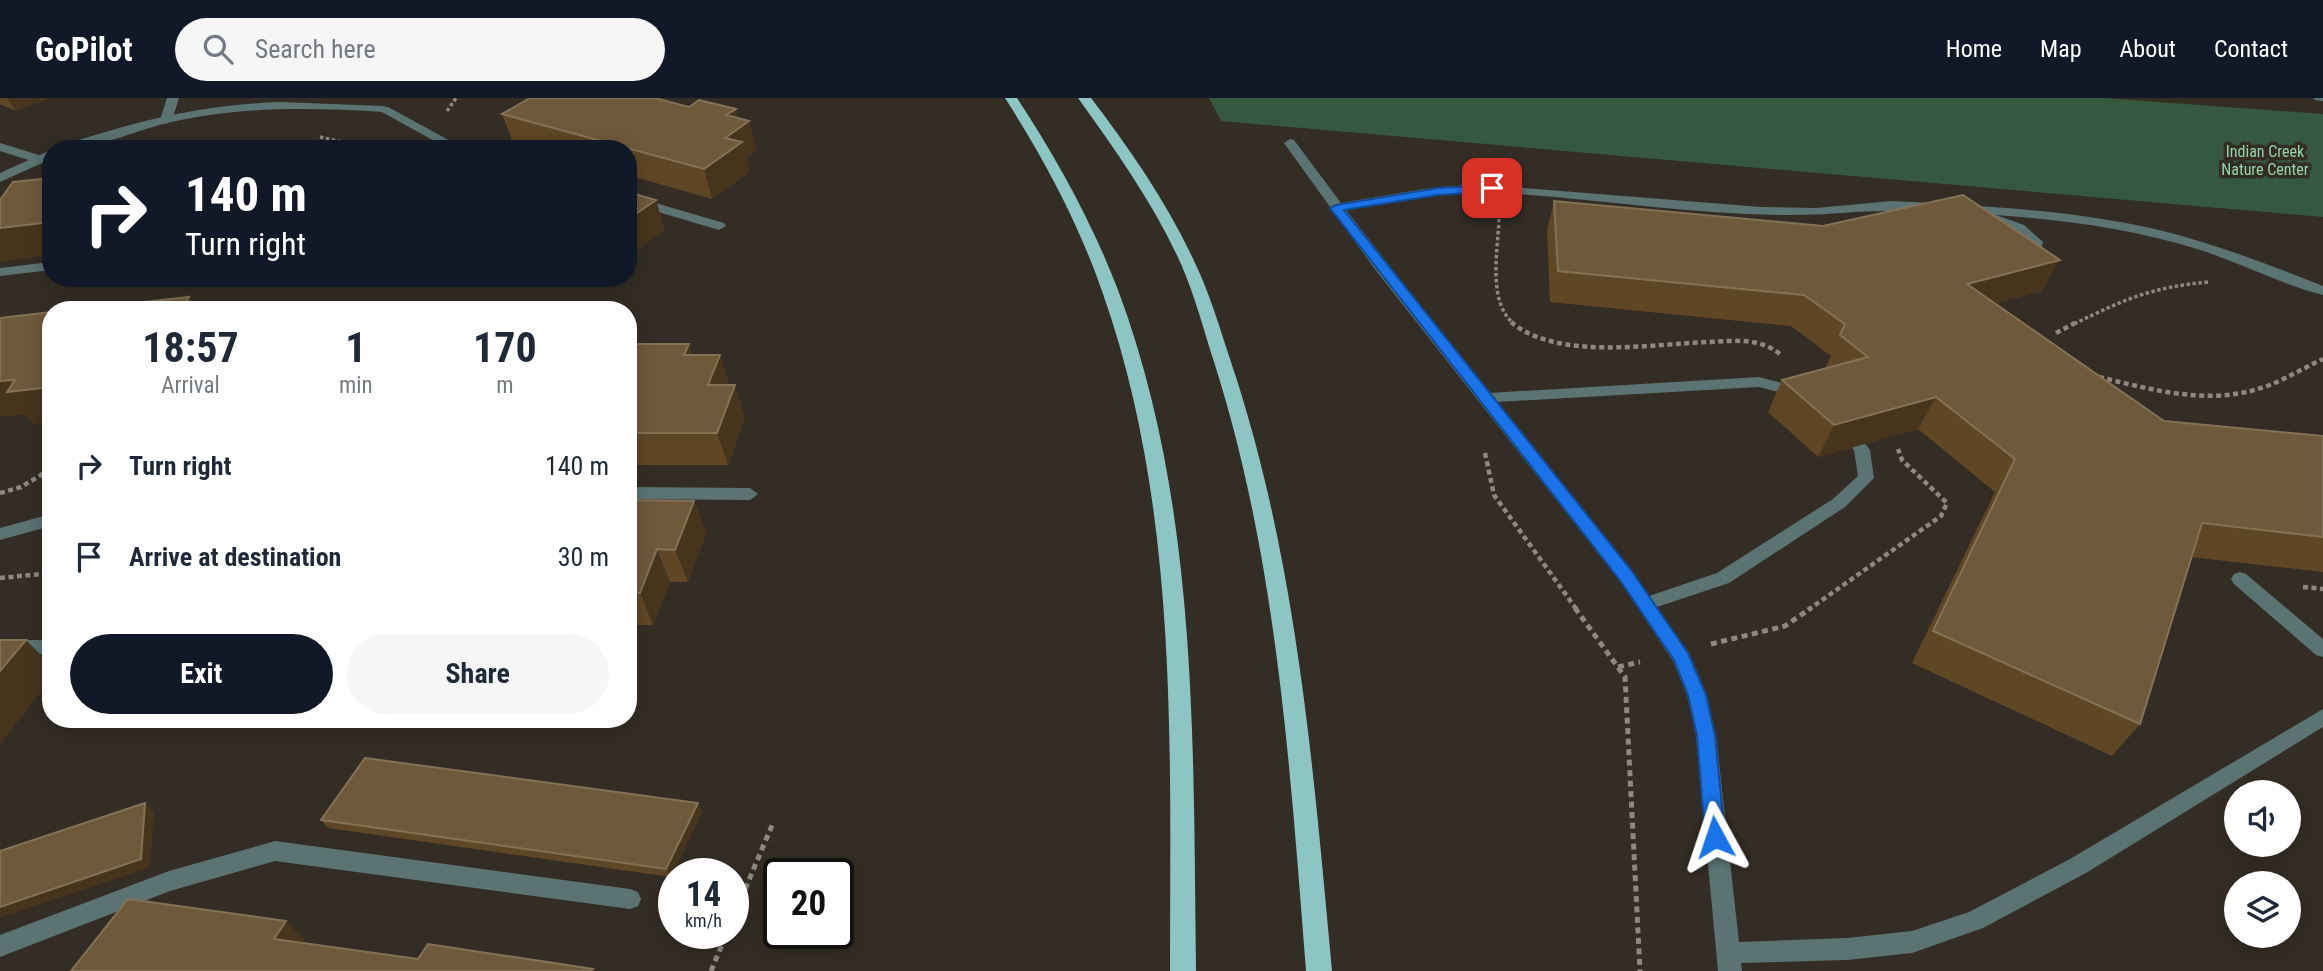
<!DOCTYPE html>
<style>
body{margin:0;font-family:"Roboto Condensed",sans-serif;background:#f6f6f7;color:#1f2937;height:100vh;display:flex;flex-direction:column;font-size:26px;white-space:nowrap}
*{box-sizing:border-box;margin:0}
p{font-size:23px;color:#747a83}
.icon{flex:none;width:38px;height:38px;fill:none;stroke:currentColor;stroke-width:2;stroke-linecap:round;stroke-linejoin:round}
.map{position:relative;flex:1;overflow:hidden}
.side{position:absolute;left:42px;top:203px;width:595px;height:427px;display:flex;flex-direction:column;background:#fff;border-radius:28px;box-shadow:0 4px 18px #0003}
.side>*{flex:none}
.top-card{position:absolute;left:42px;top:42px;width:595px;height:147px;border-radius:28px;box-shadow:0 4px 18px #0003;background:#111827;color:#fff;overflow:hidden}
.tools{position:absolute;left:2224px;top:682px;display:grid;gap:14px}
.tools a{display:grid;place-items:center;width:77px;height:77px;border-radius:50%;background:#fff;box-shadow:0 4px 18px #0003;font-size:35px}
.speed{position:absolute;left:658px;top:760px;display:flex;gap:14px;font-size:35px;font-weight:700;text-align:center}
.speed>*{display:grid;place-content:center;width:91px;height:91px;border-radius:50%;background:#fff;box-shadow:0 4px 18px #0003;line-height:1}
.speed small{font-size:18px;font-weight:400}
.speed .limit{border:4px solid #111;border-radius:10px;background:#fff;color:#111}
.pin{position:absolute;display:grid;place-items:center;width:60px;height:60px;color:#fff;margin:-30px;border-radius:14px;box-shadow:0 4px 10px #0006}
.me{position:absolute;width:77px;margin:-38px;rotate:355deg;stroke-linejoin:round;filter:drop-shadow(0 0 5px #0008)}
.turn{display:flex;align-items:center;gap:24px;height:147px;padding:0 28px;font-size:32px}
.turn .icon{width:91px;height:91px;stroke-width:2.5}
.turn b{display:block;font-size:49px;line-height:60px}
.eta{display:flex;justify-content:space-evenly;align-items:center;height:119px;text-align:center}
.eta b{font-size:42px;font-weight:700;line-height:49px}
.cta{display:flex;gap:14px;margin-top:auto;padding:14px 28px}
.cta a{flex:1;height:80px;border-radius:42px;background:#111827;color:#fff;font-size:28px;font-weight:700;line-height:80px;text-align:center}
.cta a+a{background:#f6f6f7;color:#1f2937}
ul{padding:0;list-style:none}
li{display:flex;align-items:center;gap:21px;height:91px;padding:0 28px}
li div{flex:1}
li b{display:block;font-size:26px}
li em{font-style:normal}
header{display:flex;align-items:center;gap:42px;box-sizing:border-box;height:98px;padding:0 35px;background:#111827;color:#fff}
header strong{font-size:33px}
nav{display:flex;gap:38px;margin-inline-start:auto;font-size:24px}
.search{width:490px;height:63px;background:#f6f6f7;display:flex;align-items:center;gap:18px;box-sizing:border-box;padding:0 24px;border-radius:38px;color:#747a83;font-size:26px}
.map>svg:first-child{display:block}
.green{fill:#365740}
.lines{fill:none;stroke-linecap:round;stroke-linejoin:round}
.path-far2{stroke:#8e8882;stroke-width:3.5;stroke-dasharray:3.5 2.5;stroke-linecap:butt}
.path-far1{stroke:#8e8882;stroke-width:4.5;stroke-dasharray:5 3.5;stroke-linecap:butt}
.path{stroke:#8e8882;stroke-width:5;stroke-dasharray:6 4.5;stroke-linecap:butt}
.service{fill:#5b7373;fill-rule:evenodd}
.minor{fill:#5b7373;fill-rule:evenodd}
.trunk{fill:#8dc4c4;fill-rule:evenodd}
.wall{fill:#5f4725}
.shaded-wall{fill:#46351c}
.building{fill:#6f593b;stroke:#847257;stroke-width:2}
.route{fill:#1a73e8;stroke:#114b97;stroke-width:2}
.labels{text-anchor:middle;stroke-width:7;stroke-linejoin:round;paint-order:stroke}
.far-park-label{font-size:16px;fill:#95d5a7;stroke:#332d25}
</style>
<header>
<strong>GoPilot</strong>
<div class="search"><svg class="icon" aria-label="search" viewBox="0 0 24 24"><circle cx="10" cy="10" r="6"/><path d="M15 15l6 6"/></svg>Search here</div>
<nav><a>Home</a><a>Map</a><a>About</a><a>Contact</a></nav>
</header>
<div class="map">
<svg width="2323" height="873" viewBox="0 0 2323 873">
<rect width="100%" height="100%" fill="#332d25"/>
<!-- green -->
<path class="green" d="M1209 0H2104L2323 16V119L1221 23Z"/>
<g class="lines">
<!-- path-far2 -->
<path class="path-far2" d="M447 13 456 0
M320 39 351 46 383 44
M1499 121C1498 152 1487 204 1514 226
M2074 226C2125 201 2152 189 2209 184"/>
<!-- path-far1 -->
<path class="path-far1" d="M1511 224C1557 263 1652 246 1709 244 1735 243 1758 239 1780 256
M2056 235 2077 224
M2099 279C2153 292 2210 308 2264 289 2285 282 2303 270 2323 261
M1485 355 1494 397 1577 512
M0 395 21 389 51 371
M0 480 51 475
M2303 489 2323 491
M1808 512 1941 418 1947 405 1902 362 1898 351"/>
<!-- path -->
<path class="path" d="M1575 510 1625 579 1640 873
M1711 546 1785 528 1811 510
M1618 569 1640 564
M733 820 773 725
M711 873 727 835"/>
<!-- service -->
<path class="service" d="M167 0H179L172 22 166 26 160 22Z
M2313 0H2323V3L2315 2Z
M380 9H388L465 51H449L380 13Z
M1290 41 1294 42 1341 105 1424 91 1475 86 1761 109 1816 110 1892 103 1932 105 1939 109C1934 113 1868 113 1855 114 1729 126 1603 98 1478 94 1434 93 1388 105 1346 112L1489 295 1759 279 1808 292 1810 295 1808 298 1802 300 1759 289 1496 304 1649 498 1717 475 1833 401 1858 378 1854 352 1836 330 1838 326H1850L1870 352 1874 380 1845 409 1729 485 1657 509 1689 555 1707 597 1716 638 1739 844 1847 840 1912 833 1969 814 2070 761 2323 611V629L2086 775 1983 830 1912 855 1847 862 1741 865 1742 873H1718L1696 638 1687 597 1673 563 1619 482 1374 170 1284 45Z
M0 45 42 58 44 61 38 65 0 53Z
M628 97 724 125 726 128 719 132 628 105Z
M1964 107C2028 111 2093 117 2155 131 2213 145 2268 166 2323 188V197C2280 186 2239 164 2197 151 2132 131 2064 122 1996 117L2024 127 2043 144 2039 160 2019 162V156L2028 154 2029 145 2014 133 1984 122 1985 116 1959 114 1957 111Z
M51 164V172L0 178V170Z
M628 389 750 390 758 396 750 402 628 401Z
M2240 474 2246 476 2323 541V559L2316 557 2234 486 2231 481 2234 476Z
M0 542H51V556H0Z
M275 743 630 791 638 794 641 801 638 808 630 811 275 763 170 793 0 859V837L169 773Z"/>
<!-- minor -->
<path class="minor" d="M280 4 384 8 390 11 384 14C316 10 248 8 181 22 141 29 101 51 61 51 71 43 89 39 102 35 160 17 219 6 280 4Z
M51 52V61L0 84V75Z
M51 416V428L0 442V430Z"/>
<!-- trunk -->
<path class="trunk" d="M1005 0H1017C1057 61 1092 124 1118 192 1199 408 1193 646 1196 873H1170C1170 646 1179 410 1102 193 1078 124 1044 61 1005 0Z
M1078 0H1091C1130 51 1168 106 1195 165 1210 196 1220 231 1231 264 1297 461 1313 668 1332 873H1306C1290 669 1277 463 1215 267 1204 233 1195 198 1181 166 1154 106 1116 53 1078 0Z"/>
</g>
<!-- wall -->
<path class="wall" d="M0 0H50L16 13 0 6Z
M530 0H668L669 4 749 23 756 52 746 60 749 74 712 101 628 77V51H534L513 45 502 16Z
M1554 103 2042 193 1996 205 2164 323 2323 338V474L2191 459 2140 626 2112 658 1912 565 1995 394 1918 331 1818 359 1768 314 1782 282 1827 270 1826 269 1831 258 1791 228 1550 204 1547 133Z
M689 246 692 257 729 287 745 319 728 367H628V250Z
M628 402 694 403 706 435 688 484H670L653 527H628Z
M698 705 702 714 671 779 328 730 321 722Z"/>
<!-- shaded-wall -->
<path class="shaded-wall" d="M7 0H50L16 13Z
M659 0H668L675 24 658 1Z
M736 11 740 29 749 23 756 52 746 60 749 74 712 101 704 71 725 40 726 17Z
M656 102 665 132 628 159V121Z
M51 124V157L0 164V130Z
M2060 162 2042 193 1951 217 1967 186Z
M189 199 197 212H182Z
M689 246 699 277 684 257Z
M720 257 730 289 708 287Z
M15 282 51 289V324L33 326 24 316 0 319V283Z
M735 287 745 319 728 367 717 335Z
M1936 299 1918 331 1818 359 1834 327Z
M694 403 706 435 688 484 675 452Z
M657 451 670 484 653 527 640 495Z
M26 542 51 567V582L0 646V573Z
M145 705 154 714 150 769 0 820V809Z
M698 705 702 714 671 779 666 771Z
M286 823 315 853 274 841Z"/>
<!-- building -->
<path class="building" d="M530 0H659L658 1 689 9 699 2 736 11 726 17 749 23 725 40 742 44 704 71 502 16Z
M447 45 469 51H437Z
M247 47 245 51H216Z
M51 80V124L0 130V102L13 84Z
M628 94 656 102 628 121Z
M1963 97 2060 162 1967 186 2164 323 2323 338V439L2202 425 2140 626 1933 533 2015 361 1936 299 1834 327 1782 282 1868 259 1840 237 1845 226 1804 197 1558 173 1554 103 1823 128Z
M189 199 182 212H73Z
M51 214V289L7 294 15 282 0 283V220Z
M630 246H689L684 257H720L708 287H735L717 335H628V250Z
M628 402 694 403 675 452 657 451 640 495H628Z
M0 542H26L0 573Z
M365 660 698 705 666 771 321 722Z
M145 705 141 761 0 809V753Z
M128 801 286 823 274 841 418 861 428 846 593 871 591 873H71Z"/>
<!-- route -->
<path class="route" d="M1492 87 1496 88V93L1438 97 1344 112 1631 472 1688 555 1706 597 1715 638 1725 739 1722 745 1715 747 1708 745 1705 739 1697 638 1688 597 1674 562 1619 481 1330 110 1336 107 1438 90Z"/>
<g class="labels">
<!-- far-park labels -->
<g class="far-park-label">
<text x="2265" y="59">Indian Creek<tspan x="2265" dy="18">Nature Center</tspan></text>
</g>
</g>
</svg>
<div class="tools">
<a><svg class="icon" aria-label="sound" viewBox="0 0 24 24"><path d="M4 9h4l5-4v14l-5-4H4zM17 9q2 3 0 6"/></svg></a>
<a><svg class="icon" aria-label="layers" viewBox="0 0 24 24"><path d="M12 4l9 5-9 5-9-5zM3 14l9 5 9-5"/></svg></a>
</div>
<div class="speed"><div>14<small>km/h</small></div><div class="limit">20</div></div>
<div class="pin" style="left:1492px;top:90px;background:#d93025"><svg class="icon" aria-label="arrive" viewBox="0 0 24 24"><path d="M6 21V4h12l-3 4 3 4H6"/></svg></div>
<svg class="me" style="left:1715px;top:739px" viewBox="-20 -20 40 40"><path d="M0-17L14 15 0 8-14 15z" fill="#1a73e8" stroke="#fff" stroke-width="4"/></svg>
<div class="top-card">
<div class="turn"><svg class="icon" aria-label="right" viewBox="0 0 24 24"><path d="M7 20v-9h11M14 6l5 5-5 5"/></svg><div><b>140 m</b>Turn right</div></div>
</div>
<section class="side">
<div class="eta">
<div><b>18:57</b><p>Arrival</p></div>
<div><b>1</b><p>min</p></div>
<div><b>170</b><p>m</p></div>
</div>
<ul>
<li><svg class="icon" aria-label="right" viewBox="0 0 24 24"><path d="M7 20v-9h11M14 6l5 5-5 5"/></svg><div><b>Turn right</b></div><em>140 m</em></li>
<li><svg class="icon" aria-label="arrive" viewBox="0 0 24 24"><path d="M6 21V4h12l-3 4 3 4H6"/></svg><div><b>Arrive at destination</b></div><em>30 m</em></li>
</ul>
<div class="cta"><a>Exit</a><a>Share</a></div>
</section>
</div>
